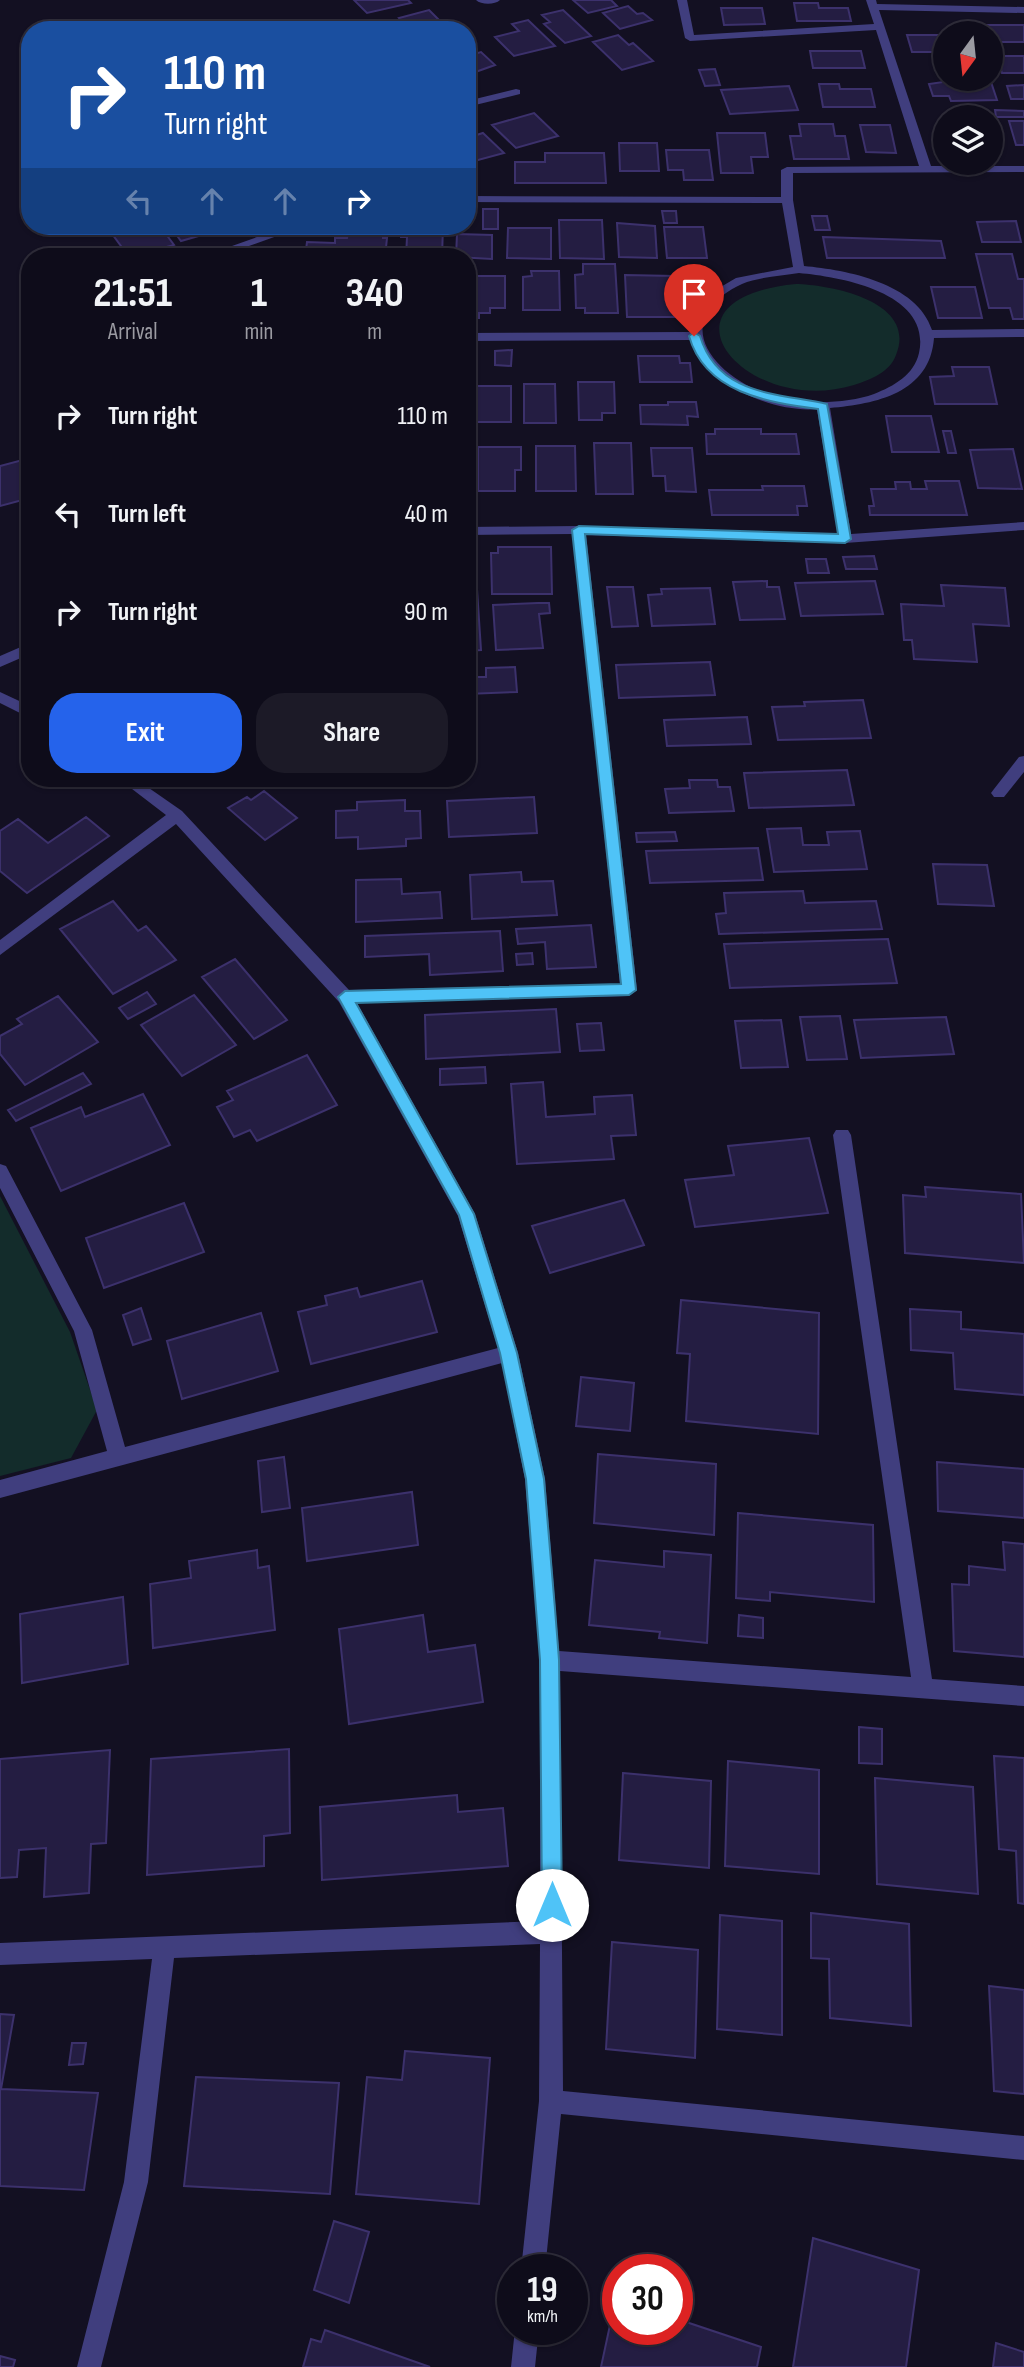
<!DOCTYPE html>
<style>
body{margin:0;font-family:"Sofia Sans Condensed",sans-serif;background:#1c1a27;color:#f1f3f6;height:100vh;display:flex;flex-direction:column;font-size:26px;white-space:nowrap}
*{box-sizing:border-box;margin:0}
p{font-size:23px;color:#9b9ba2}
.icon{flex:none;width:38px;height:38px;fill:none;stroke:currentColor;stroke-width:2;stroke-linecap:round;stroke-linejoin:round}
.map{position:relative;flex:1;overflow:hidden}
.drawer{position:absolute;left:21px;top:248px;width:455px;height:539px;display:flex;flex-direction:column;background:#0e0c1a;border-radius:28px;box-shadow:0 2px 5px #0004,0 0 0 2px #2e2c39}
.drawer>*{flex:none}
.top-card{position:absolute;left:21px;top:21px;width:455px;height:214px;border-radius:28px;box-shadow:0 2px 5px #0004,0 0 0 2px #2e2c39;background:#1a4fa0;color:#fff;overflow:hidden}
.needle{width:46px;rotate:195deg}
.tools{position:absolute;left:933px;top:21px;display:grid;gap:14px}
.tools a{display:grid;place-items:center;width:70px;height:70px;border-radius:50%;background:#0e0c1a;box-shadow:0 2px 5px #0004,0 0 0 2px #2e2c39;font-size:35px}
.speed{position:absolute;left:497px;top:2254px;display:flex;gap:14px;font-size:35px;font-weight:700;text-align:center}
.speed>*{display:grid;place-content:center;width:91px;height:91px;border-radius:50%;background:#0e0c1a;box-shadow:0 2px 5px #0004,0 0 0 2px #2e2c39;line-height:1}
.speed small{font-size:18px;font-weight:400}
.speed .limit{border:10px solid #d22;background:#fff;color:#111}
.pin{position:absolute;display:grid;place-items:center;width:60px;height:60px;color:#fff;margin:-72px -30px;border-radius:50% 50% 50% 0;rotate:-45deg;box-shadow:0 0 7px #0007}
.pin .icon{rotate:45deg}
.me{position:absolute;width:77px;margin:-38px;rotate:0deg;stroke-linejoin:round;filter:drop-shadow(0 0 5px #0008)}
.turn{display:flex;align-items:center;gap:24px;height:147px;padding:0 28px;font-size:32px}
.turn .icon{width:91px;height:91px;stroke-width:2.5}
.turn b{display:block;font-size:49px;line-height:60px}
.lanes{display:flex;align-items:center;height:66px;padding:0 28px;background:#0003;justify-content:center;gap:35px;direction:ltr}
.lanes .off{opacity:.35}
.eta{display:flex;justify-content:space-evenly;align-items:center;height:119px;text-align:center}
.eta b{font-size:42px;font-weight:700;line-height:49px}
.cta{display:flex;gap:14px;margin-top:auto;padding:14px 28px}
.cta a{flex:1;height:80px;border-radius:28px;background:#2563eb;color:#fff;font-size:28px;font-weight:700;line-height:80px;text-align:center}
.cta a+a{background:#1c1a27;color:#f1f3f6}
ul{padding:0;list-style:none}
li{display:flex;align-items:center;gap:21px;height:98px;padding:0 28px}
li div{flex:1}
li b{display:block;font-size:26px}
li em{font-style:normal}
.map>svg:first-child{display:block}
.green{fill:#132c2b}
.building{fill:#241d42;stroke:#3c316c;stroke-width:2}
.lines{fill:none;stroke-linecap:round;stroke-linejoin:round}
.street{fill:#403e7e;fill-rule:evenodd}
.route{fill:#4fc3f7;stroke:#337fa1;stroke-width:2}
</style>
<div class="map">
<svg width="1024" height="2367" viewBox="0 0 1024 2367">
<rect width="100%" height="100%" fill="#131022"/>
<!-- green -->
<path class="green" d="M796 284C831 285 918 301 896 355 890 372 870 380 854 385 747 418 644 299 796 284Z
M0 1196 70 1332 97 1410 71 1458 0 1476Z"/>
<!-- building -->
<path class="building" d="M354 0H408L411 3 367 13Z
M573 0H611L617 6 588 13Z
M794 3H818L819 8H848L851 21H797Z
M628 6 637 14 643 13 652 20 620 29 603 13Z
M721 8H762L765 24 724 25Z
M429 10 446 27 411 30 399 18Z
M563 10 591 36 565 43 544 24 550 22 542 15Z
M528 20 555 46 514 56 495 37 519 31 512 24Z
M984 25H1024V42H990V33H987Z
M618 35 629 45 633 43 653 61 622 70 593 42Z
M907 35H945V52H912Z
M469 48 474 54 481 52 495 65 467 75Z
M810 51H861L865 68H813Z
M997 56H1024V73H1002Z
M715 69 720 85 705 86 699 70Z
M964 79H990L997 100 951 101 949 96H933L929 84Z
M819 84H839L840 89H871L875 107H823Z
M1024 85V99H1011L1007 86Z
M789 86 798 110 730 114 721 90Z
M995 110 1024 111V117H996Z
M534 113 558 136 516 148 492 125Z
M1009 121H1024V145H1016Z
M799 124H833L835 136H845L849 159H794L790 136H801Z
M860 125H890L896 153 866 152Z
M483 133 504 153 467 163V138Z
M717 133H765L768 157H751L753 173H721Z
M619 143H657L659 171H620Z
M666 150H709L713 180H684L683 170H668Z
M545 153H604L606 183H515V162H545Z
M483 209H498V229H483Z
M662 211H676L677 223H664Z
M812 216H827L830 230H815Z
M559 220H602L604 259 560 258Z
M1016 221 1021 242H982L977 222Z
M617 223 655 226 657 258 619 257Z
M129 226H160L174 245 129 257 110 231Z
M170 226H220L223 229 181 241Z
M401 226H443L442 257H406L407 237H401Z
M664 227H703L707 258H667Z
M508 228H551V259L507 258Z
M348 234H383V238H387L385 257H305L307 242 335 243V238H347Z
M457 234 492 235V259L456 257Z
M823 237 941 241 945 258H827Z
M287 248H298L297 257H265L266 253 286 252Z
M976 254H1012L1018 279H1024V319H1013L1010 308H989Z
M583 264H615L618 313H585V308H576L575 275 583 274Z
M531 271H559L560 310H523V277L532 276Z
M625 275 675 276 676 286H686L687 300H677L678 317H627Z
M467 276H505V308H490V313H479V318H467Z
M931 287H975L982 318H938Z
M512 350 511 366 495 365V351Z
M638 356H679L680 363H690L692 382H640Z
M952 367H989L997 404H935L930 377 954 376Z
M578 382H614L615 413H602V420H579Z
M524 384H555L556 423H524Z
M467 386H511V422H467Z
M668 402H696L698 417 687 416 688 425 641 424 640 405H668Z
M886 416H931L939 452H892Z
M715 429H761V434H796L799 454H707L706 434H715Z
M943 431H951L956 453H948Z
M594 443H631L633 494H596Z
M536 446H575L576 491H536Z
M478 447H521V470H515V491H478Z
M651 448H692L696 492 666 491 665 476H653Z
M1013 449 1022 489 978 488 970 450Z
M30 458V498L0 506V466Z
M925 481H959L967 515H870L869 506H874L871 489H896L895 482H910L911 489H927Z
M762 486H804L807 506H797L798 515H712L709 490H763Z
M498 547H551L552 594H492L491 553H498Z
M874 556 877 569H846L843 557Z
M806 559H826L829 573H808Z
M476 574 481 650 467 651V575Z
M767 581V587H779L785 619 740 620 733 582Z
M875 581 883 614 801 616 795 583Z
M941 585 1005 588 1009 626 973 624 977 662 914 659 912 640H904L901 604 944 606Z
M607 587H633L638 626 612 627Z
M710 588 715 624 652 626 648 595 662 594 661 589Z
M538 603H549L550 613 539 614 543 648 496 650 493 605Z
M710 662 715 695 619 698 616 665Z
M515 667 517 692 467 694V677H486V668Z
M863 700 871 738 778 740 772 707 805 706 804 702Z
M747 717 751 744 667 746 664 720Z
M847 770 854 805 749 808 744 773Z
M316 779H444V783L316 788Z
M689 780H717L718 787H730L734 811 669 813 665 789 690 788Z
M264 791 297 818 265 840 228 808 247 797 251 800Z
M534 797 537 833 449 837 447 801Z
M405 800V811H420L421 838 406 839V846L358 849V837L336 838V811L357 810V802Z
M86 817 109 836 27 893 0 871V831L18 819 48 843Z
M801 828 803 845H829L827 832 860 831 867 869 774 872 767 829Z
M675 832 677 841 637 842 636 833Z
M758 848 763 880 650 883 646 851Z
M933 864 987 865 994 906 938 904Z
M521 872 522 882 553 881 557 915 472 919 470 875Z
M401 879 402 894 440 892 442 918 356 922V880Z
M803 891 805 903 876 901 882 929 719 934 716 914 726 913 724 893Z
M113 901 138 931 146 926 176 960 113 994 60 929Z
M591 925 596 967 547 969 545 942 518 944 516 929Z
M500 931 503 971 430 975 429 954 365 957V936Z
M888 939 897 983 730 988 724 944Z
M532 953 533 964 517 965 516 954Z
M235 959 287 1020 254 1039 202 977Z
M147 992 156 1004 128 1019 119 1008Z
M194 995 236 1045 182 1076 141 1025Z
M58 996 98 1042 25 1085 0 1054V1036L22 1024 17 1019Z
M556 1009 560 1052 426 1059 425 1015Z
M840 1016 847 1059 807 1060 800 1017Z
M946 1017 954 1054 861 1058 854 1020Z
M781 1020 788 1067 741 1068 735 1021Z
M601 1023 604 1050 580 1051 577 1024Z
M307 1055 337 1105 257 1141 250 1130 234 1137 217 1107 233 1100 227 1091Z
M485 1067 486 1083 440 1085V1069Z
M83 1073 91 1084 16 1121 8 1110Z
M543 1082 546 1117 595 1114 594 1097 632 1095 636 1135 611 1136 614 1159 517 1164 511 1084Z
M143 1094 170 1145 61 1191 31 1128 81 1107 85 1117Z
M809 1138 828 1213 695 1227 685 1180 734 1175 728 1146Z
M925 1187 1021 1194 1024 1263 905 1253 903 1195 926 1197Z
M624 1200 644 1245 550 1273 532 1226Z
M184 1203 204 1252 104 1288 86 1238Z
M422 1281 437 1332 311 1364 298 1312 327 1305 325 1296 357 1288 360 1297Z
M681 1300 819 1313 818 1434 686 1421 690 1354 677 1353Z
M141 1308 151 1339 133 1345 123 1315Z
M910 1309 961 1312V1329L1024 1334V1395L955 1389 953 1353 911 1350Z
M261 1313 278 1371 182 1399 167 1341Z
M581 1377 634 1383 630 1431 576 1426Z
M598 1454 716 1464 714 1535 594 1523Z
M284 1457 290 1508 262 1512 258 1461Z
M937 1462 1024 1469V1518L938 1511Z
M412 1492 418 1545 307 1561 302 1508Z
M738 1513 873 1525 874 1602 770 1592V1601L736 1598Z
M1003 1542 1024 1544V1657L954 1651 952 1584 969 1585V1566L1005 1570Z
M257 1550 258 1568 269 1566 275 1630 153 1648 150 1584 191 1578 189 1561Z
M664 1551 711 1555 707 1643 659 1638 660 1632 589 1625 595 1560 664 1567Z
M123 1597 128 1664 22 1683 20 1614Z
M423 1615 428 1652 475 1645 483 1702 349 1724 339 1629Z
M739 1615 763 1618V1638L738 1636Z
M859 1727 882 1729V1764L859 1763Z
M289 1749 290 1833 264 1836V1866L147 1875 151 1759Z
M110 1750 106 1843 91 1844 89 1893 44 1897 46 1848 19 1850 17 1877 0 1878V1759Z
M994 1756 1024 1758V1904L1018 1903 1016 1851 999 1849Z
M728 1761 819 1770V1874L725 1866Z
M623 1773 711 1781 709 1868 619 1860Z
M875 1778 973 1787 978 1894 877 1884Z
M457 1795 458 1812 503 1808 508 1866 322 1880 320 1807Z
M811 1913 909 1924 911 2026 830 2018 829 1959 811 1958Z
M720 1915 782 1921V2035L717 2029Z
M612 1942 698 1950 695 2058 606 2049Z
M989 1986 1024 1990V2094L994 2091Z
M0 2014 14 2015 1 2089 98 2093 84 2190 0 2186Z
M72 2043H86L83 2064 69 2065Z
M405 2051 490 2058 479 2204 356 2194 367 2077 402 2080Z
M196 2077 339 2083 330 2194 184 2186Z
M334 2221 369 2232 349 2303 314 2290Z
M813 2238 919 2270 906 2367H793Z
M618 2288V2329H677V2319L761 2347 757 2367H601Z
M325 2330 430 2367H303L311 2339 321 2342Z
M996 2343 1024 2352V2367H993Z
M0 2356 15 2360 13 2367H0Z"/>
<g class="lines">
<!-- street -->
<path class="street" d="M476 0H500C495 5 481 5 476 0Z
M677 0H687L694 35 874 24 866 0H876L877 4 1024 7V13L879 10 931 166H1024V172L793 173V200L804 266C847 270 917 283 932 330L1024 329V337L934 338C930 393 876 404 830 408L851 534 1024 522V530L845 543 586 535 637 990 629 996 357 1003 475 1214 518 1353 545 1479 559 1651 911 1677 833 1135 836 1130H848L851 1135 932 1679 1024 1686V1706L560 1671 563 2091 1024 2136V2160L561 2114 545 2270H521L539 2101 540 1944 174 1958 148 2182 101 2367H77L124 2182 152 1959 0 1965V1943L540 1921V1660L525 1479 502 1363 0 1498V1480L107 1451 74 1331 0 1188V1164L6 1166 92 1330 125 1447 498 1348 458 1216 339 1002 176 824 0 955V940L166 815 119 779H136L182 811 349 990 620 984 573 534 467 535V527L579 526 838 534 817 409C774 413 705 385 692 340L467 341V333L691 332 689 326 702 298 736 278 793 267 782 203 467 202V196L781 197V170L787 167 919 166 876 30 690 41 685 38ZM799 273C842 277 932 293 919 353 914 375 894 386 874 394 843 405 796 405 764 393 708 371 670 318 742 284 758 277 781 276 799 273Z
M516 89 520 90V94L467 107V101Z
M288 226H305L218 257H201Z
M30 643V654L0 667V656Z
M0 692 30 706V718L0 703Z
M1024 756V772L1004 797H994L991 793 994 789 1019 757Z
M515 2329H539L535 2367H511Z"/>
</g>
<!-- route -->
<path class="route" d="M694 332 700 336C718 396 778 393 827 404L851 539 845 543 585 534 636 990 629 995 356 1003 474 1214 517 1353 544 1479 555 1609 559 1660 562 1905 559 1912 552 1915 545 1912 542 1905 540 1660 536 1609 526 1479 500 1353 459 1215 338 997 345 991 621 984 572 530 579 526 838 534 818 409C767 402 705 393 689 336Z"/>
</svg>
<div class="tools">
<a><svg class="needle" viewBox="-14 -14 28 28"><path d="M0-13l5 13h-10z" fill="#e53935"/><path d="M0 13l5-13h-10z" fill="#9b9ba2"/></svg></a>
<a><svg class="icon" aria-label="layers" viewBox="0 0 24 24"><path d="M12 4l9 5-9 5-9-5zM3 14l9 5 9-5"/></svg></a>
</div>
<div class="speed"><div>19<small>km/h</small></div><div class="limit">30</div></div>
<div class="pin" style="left:694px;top:336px;background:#d93025"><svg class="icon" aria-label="arrive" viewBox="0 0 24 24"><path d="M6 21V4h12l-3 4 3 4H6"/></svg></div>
<svg class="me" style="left:552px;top:1905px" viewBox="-20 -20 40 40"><circle r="19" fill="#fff"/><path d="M0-13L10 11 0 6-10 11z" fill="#4fc3f7"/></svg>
<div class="top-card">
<div class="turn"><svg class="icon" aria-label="right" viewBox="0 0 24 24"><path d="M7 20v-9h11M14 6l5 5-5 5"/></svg><div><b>110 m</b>Turn right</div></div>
<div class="lanes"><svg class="icon off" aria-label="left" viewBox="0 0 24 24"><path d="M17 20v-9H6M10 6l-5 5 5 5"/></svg><svg class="icon off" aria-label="ahead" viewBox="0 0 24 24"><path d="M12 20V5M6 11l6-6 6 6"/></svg><svg class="icon off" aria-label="ahead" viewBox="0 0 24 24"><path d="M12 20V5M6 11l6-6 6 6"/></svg><svg class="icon" aria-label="right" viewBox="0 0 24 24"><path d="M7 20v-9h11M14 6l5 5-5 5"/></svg></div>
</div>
<section class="drawer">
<div class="eta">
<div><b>21:51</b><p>Arrival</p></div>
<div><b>1</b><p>min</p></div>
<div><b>340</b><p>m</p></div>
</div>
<ul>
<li><svg class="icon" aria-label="right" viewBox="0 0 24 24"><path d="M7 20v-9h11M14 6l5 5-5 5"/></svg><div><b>Turn right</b></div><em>110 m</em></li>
<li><svg class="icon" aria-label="left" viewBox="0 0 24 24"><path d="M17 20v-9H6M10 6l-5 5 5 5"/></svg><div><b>Turn left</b></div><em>40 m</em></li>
<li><svg class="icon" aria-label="right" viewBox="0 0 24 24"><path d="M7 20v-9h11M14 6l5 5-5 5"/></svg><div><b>Turn right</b></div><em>90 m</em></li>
</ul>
<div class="cta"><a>Exit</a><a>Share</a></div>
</section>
</div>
